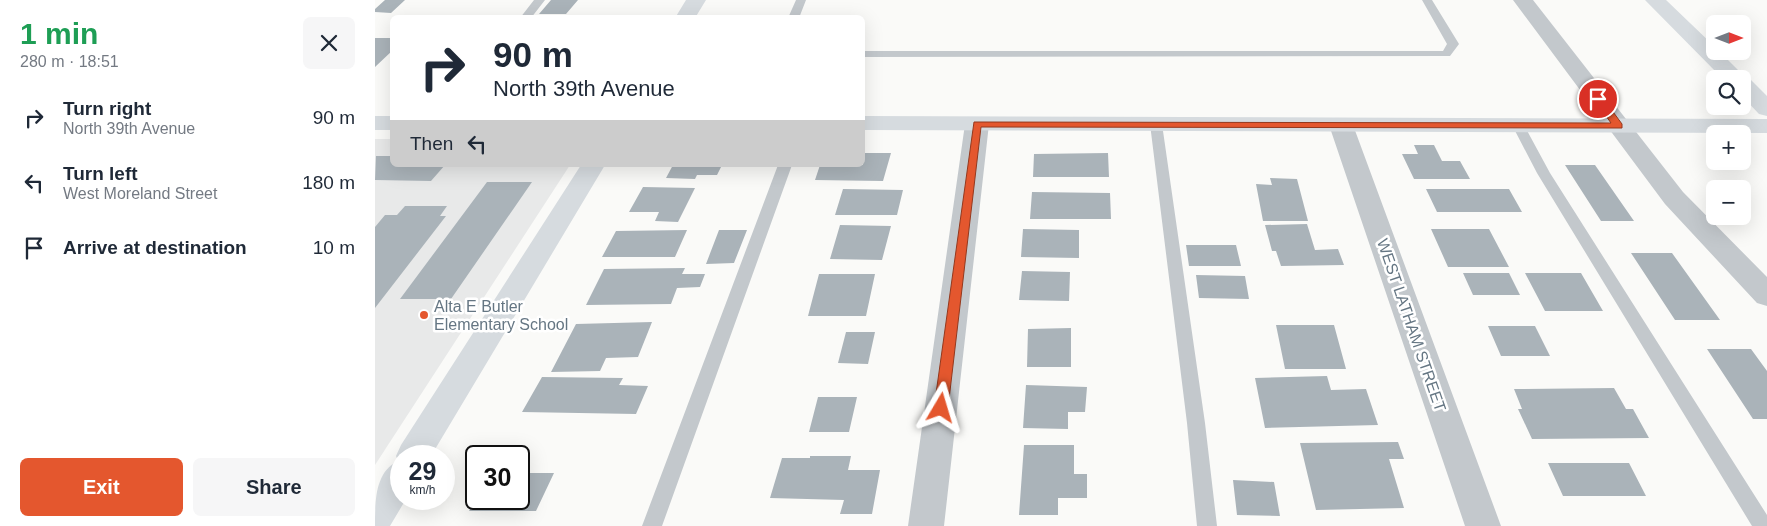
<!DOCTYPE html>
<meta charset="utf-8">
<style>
body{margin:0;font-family:Arial,sans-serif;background:#f6f6f7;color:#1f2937;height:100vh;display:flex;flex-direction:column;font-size:19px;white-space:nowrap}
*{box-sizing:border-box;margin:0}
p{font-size:16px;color:#747a83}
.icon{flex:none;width:28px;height:28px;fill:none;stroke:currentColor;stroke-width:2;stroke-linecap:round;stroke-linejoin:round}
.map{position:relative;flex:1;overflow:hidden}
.sheet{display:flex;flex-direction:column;background:#fff;width:375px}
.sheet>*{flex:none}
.guide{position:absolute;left:15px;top:15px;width:475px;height:152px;border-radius:8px;box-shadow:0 5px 20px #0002;background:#fff;color:#1f2937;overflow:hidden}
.needle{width:32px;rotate:90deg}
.tools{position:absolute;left:1331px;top:15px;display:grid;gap:10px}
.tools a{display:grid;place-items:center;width:45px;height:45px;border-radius:8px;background:#fff;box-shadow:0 5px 20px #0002;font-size:25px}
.speed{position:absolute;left:15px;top:445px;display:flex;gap:10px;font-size:25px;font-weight:700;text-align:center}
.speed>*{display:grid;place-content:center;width:65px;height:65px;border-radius:50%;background:#fff;box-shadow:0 5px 20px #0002;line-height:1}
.speed small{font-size:12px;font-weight:400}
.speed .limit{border:2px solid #111;border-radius:8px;background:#fff;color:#111}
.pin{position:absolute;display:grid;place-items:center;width:42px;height:42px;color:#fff;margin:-21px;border:2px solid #fff;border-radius:50%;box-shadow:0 1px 5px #0007}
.me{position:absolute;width:55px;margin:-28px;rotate:7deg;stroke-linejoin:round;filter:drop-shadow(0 0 4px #0008)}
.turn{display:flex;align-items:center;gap:18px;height:105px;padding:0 20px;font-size:22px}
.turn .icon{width:65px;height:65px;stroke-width:2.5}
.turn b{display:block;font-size:35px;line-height:42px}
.then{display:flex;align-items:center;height:48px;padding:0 20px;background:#0003;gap:10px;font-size:19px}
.round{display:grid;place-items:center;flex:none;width:52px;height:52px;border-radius:8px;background:#f6f6f7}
.overview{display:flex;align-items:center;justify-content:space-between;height:85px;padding:0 20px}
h1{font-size:30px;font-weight:800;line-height:38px;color:#1e9e55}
.action{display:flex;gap:10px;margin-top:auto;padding:10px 20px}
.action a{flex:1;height:58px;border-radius:8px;background:#e4572e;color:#fff;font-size:20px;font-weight:800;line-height:58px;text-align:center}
.action a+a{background:#f6f6f7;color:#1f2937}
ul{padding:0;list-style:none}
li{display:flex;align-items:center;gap:15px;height:65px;padding:0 20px}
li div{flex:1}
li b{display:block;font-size:19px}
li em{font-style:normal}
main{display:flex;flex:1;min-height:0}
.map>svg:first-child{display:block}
.built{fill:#e8e9e9}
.building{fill:#aab3b9}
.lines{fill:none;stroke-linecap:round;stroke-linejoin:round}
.lane{fill:#c3c8cc;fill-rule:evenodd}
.street{fill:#c3c8cc;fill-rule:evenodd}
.secondary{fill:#d6dbdf;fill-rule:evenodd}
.highway{fill:#d6dbdf;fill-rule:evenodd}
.route{fill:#e4572e;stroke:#94391e}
.poi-dot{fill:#e4572e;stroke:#fff;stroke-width:2}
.labels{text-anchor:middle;stroke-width:5;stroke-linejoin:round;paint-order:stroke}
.poi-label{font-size:16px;fill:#657683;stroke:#fff;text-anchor:start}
.street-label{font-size:16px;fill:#657683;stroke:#fff}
</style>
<main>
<section class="sheet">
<div class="overview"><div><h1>1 min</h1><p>280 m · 18:51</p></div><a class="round"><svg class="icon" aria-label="close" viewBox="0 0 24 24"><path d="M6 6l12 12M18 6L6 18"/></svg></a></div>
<ul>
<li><svg class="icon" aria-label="right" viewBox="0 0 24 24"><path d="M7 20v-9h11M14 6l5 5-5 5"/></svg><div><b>Turn right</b><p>North 39th Avenue</p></div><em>90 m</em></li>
<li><svg class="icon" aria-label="left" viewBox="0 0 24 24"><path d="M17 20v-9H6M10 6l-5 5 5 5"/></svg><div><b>Turn left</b><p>West Moreland Street</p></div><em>180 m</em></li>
<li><svg class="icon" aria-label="arrive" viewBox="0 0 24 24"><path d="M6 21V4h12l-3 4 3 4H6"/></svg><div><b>Arrive at destination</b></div><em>10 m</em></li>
</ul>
<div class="action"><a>Exit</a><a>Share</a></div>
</section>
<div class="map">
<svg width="1392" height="526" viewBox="0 0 1392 526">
<rect width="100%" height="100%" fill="#fafaf8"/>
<!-- built -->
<path class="built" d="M0 139H17L18 165H195L0 465Z"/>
<!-- building -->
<path class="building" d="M10 0H30L16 13 0 12V9Z
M176 0H203L191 14H164Z
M0 38H18V50L0 67Z
M1039 145H1059L1067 161H1085L1095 179H1039L1027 154H1043Z
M488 153H516L508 181 440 180 445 165H488Z
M733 153 734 177H658L659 154Z
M1 156H18V165H70L56 181 0 180Z
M298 165H347L342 175H322L320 179 291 178Z
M1190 165H1220L1259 221H1226Z
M895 178 922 179 933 221H888L881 184 897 185Z
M112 182H157L76 299H25Z
M268 187 320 188 303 222 280 221 284 212H254Z
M468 189 528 190 522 215H460Z
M1051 189H1134L1147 212H1062Z
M657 192 735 193 736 219H655Z
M30 206H72L65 216H71L0 308V227L10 215H22Z
M932 224 940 250 963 249 969 265 906 266 901 251H897L890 225Z
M465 225 516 226 507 260 455 259Z
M648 229 704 230V258L646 257Z
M1056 229H1114L1134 267H1073Z
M312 230 300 257H227L241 231Z
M344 230H372L359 263 331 264Z
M811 245H861L866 266H814Z
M1256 253H1297L1345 320H1300Z
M310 268 307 274H330L325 287 302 288 296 304 211 305 229 269Z
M647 271 695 272 694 301 644 300Z
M1088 273H1134L1145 295H1098Z
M1150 273H1206L1228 311H1170Z
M444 274H500L491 316H433Z
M821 275 870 276 874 299 824 298Z
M277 322 263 357 231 358 225 371 176 372 201 324Z
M901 325H959L971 369H910Z
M1113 326H1160L1175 356H1126Z
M696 328V367H652L653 329Z
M471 332H500L493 364 463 363Z
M1332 349H1376L1392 371V419H1378Z
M952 376 956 390 991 389 1003 425 890 428 880 378Z
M167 377 248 378 244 385 273 386 261 414 147 412Z
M651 385 712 387 710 412H693V429L648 428Z
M1239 388 1251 409H1258L1274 438 1157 439 1143 409H1147L1139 389Z
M443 397H482L474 432H434Z
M1023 442 1029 459H1014L1029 508 941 510 925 443Z
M649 445H699V474H712V498H683V515H644Z
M435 456H476L473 470H505L497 514H465L469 500 395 498 407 458H435Z
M1173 463H1254L1271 496H1188Z
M144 473H179L161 511H94L101 499H144Z
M858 480 899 482 905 516 862 515Z"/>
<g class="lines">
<!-- lane -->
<path class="lane" d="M159 0H170L156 18H145Z
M421 0H431L424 18H413Z
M1047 0H1057L1084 44 1075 56 488 57V51H1068L1072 44Z
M781 120 787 124 830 423 842 526H822L812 423 775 124Z
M1143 121 1149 125 1175 173 1392 515V526H1377L1162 173 1137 125Z
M403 165H417L287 526H267Z"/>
<!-- street -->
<path class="street" d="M1138 0H1158L1308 192 1392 277V306L1382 303 1290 204Z
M602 117 610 119 614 124 569 526H533L590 124 594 119Z
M966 118 974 120 978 125 1126 526H1090L954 125 958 120Z"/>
<!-- secondary -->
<path class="secondary" d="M311 0H331L320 18H300Z
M0 116H18V130H0Z
M488 116 1392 119V133L488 130Z
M206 165H230L56 456H26V499H31L15 526H0C0 501 0 472 23 461L21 456 26 445Z"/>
<!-- highway -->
<path class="highway" d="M1270 0H1291L1340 47V51H1344L1372 79 1376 80 1392 96V116L1384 114 1368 97V79H1348Z"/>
</g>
<!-- route -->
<path class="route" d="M1223 96 1227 97 1247 124V128L606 127 573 408 571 412 566 414 561 412 559 408 599 122 1236 123 1219 99Z"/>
<!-- markers -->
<circle class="poi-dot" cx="49" cy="315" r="5"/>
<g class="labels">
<!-- poi labels -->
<g class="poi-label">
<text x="59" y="312">Alta E Butler<tspan x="59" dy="18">Elementary School</tspan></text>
</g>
<!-- street labels -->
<g class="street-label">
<text transform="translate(1037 325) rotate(71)" y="6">WEST LATHAM STREET</text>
</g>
</g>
</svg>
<div class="tools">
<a><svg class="needle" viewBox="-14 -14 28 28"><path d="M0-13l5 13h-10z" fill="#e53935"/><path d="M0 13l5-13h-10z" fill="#747a83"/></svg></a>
<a><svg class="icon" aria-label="search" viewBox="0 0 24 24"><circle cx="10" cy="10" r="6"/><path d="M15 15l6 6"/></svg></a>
<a>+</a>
<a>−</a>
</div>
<div class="speed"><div>29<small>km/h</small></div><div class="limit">30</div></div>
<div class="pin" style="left:1223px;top:99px;background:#d93025"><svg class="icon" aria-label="arrive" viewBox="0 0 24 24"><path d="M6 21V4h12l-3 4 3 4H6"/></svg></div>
<svg class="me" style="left:566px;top:408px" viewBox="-20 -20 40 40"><path d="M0-17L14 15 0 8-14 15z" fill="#e4572e" stroke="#fff" stroke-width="4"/></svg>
<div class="guide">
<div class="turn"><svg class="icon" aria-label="right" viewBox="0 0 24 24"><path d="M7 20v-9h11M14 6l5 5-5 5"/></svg><div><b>90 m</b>North 39th Avenue</div></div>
<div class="then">Then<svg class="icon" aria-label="left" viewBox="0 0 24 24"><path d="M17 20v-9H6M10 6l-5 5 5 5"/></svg></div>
</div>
</div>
</main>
